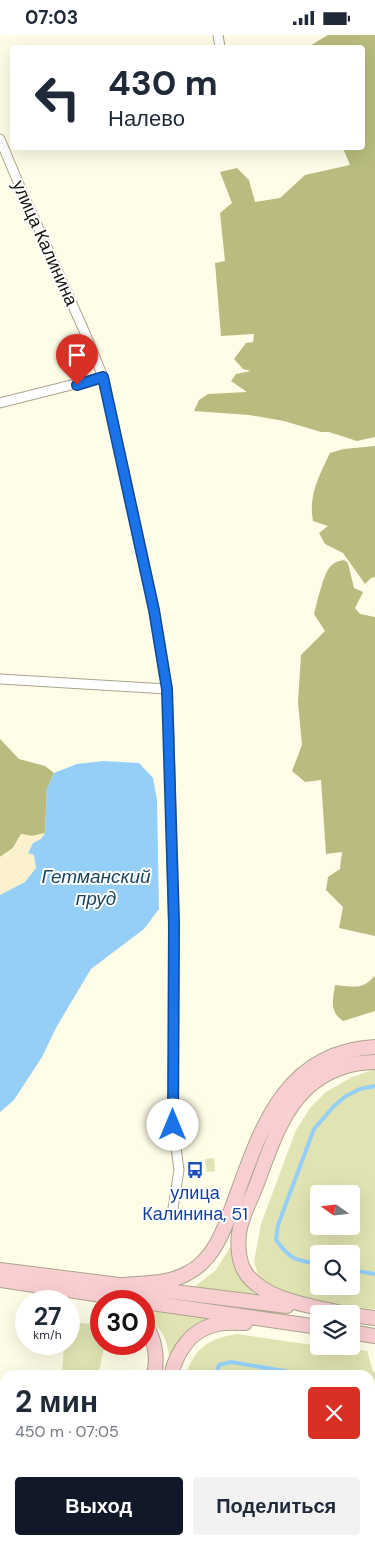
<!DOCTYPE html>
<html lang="ru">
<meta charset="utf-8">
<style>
body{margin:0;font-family:"DM Sans",sans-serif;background:#f2f2f3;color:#1f2937;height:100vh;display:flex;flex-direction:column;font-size:19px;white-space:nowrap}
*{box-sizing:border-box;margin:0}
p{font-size:16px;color:#747a83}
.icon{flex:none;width:28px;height:28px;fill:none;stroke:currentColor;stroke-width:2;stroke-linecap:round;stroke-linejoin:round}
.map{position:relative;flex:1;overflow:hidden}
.sheet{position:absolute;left:0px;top:1335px;width:375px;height:175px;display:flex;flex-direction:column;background:#fff;border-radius:15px 15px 0 0;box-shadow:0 5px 20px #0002}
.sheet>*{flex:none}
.top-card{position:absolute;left:10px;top:10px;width:355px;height:105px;border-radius:5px;box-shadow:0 5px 20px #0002;background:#fff;color:#1f2937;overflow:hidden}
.needle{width:32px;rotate:285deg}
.fabs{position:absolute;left:310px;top:1150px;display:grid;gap:10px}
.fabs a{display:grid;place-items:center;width:50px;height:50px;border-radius:5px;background:#fff;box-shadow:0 5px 20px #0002;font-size:25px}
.speed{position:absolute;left:15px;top:1255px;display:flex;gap:10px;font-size:25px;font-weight:700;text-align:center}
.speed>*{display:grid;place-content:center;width:65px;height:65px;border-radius:50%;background:#fff;box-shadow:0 5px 20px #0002;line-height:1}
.speed small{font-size:12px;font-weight:400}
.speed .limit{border:8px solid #d22;background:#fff;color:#111}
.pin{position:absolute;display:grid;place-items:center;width:42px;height:42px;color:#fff;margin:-51px -21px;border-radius:50% 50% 50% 0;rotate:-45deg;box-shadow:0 0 5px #0007}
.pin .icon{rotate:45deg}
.me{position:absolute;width:55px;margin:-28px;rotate:0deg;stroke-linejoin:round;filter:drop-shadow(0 0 4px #0008)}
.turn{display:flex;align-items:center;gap:18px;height:105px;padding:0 15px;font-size:22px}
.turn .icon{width:65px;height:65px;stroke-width:2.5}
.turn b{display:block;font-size:35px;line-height:42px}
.round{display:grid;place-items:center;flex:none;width:52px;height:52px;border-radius:5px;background:#f2f2f3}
.overview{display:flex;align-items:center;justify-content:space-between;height:85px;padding:0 15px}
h1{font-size:30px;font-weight:700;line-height:38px}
.button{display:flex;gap:10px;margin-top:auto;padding:10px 15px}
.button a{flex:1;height:58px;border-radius:5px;background:#111827;color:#fff;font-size:20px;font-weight:700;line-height:58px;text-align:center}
.button a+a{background:#f2f2f3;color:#1f2937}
.status{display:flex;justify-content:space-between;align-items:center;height:35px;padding:0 25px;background:#fff;direction:ltr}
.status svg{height:14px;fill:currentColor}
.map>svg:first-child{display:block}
.green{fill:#e1e4b2;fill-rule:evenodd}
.forest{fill:#b9bc7e}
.sand{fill:#fbf1cc}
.water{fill:#95cff7}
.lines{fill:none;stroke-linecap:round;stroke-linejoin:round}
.stream{stroke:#95cff7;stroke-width:4}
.minor-casing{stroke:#a9a58e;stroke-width:11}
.secondary-casing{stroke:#a9a58e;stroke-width:16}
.motorway-casing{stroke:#e8e8e7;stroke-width:20}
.minor{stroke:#fff;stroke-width:9}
.secondary{stroke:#f9ced0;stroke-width:14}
.motorway{stroke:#ea5c61;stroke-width:18}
.route-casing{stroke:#114b97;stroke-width:12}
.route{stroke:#1a73e8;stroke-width:9}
.labels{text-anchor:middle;stroke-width:4;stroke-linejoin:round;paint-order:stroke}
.street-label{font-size:18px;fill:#18160e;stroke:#fff}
.transit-label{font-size:18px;fill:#164399;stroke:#fff}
.water-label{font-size:19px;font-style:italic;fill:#1a4662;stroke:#fff}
</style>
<div class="status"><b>07:03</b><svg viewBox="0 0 49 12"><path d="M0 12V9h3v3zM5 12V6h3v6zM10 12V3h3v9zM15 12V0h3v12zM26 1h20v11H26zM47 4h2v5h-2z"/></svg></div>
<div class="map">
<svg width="375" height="1510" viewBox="0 0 375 1510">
<rect width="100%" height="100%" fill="#fffce7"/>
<!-- green -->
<path class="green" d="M375 1034V1274L355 1273 311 1264 288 1258 259 1243 254 1227 261 1189 296 1095 310 1073 326 1057 350 1043ZM319 1159H351V1191H319ZM319 1219H351V1251H319Z
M214 1123 215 1136 207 1137 205 1124Z
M233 1212C236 1239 241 1245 260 1264L191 1254 215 1236 230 1213Z
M144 1272 212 1284 170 1330C169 1319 168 1308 162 1298 156 1288 144 1285 144 1272Z
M69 1287 101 1290V1309H105L98 1340H62L64 1309H69Z
M237 1299 319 1311 367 1316 373 1337H375V1427L370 1439V1340H185C196 1312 208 1304 237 1299Z
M173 1505H337L334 1510H176Z"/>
<!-- forest -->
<path class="forest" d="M328 0H375V402L357 406 329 397H321L284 386 249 380 194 376 199 365 208 359 247 357 231 346 236 339 251 336 243 334 234 324 246 308 253 307 254 299 221 301 215 228 225 226 220 178 232 168 220 137 237 133 249 145 255 167 280 163 305 140 350 130 343 113 362 112V12H308Z
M375 411V542L371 543 365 549 343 518 325 509 319 498 328 491 313 486C308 461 319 441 330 418L344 414Z
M344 525 348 528 354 553 363 557 355 573 360 579 375 582V901L339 893 343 872 326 855 328 842 340 834 342 817 326 819 321 745 305 747 292 736 302 710 298 667 301 620 325 596 314 579C317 568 323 540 330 532 334 527 339 526 344 525Z
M0 704 19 724 45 731 54 738 47 754 45 798 32 801 21 799 13 813 0 822Z
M374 941 375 942V976L343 986C329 976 333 965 335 950 351 951 363 956 374 941Z
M0 1414 5 1415V1505H122L123 1510H0Z"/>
<!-- sand -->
<path class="sand" d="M45 798 41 804 33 808 28 818 34 820 36 833 25 847 0 860V822L13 813 21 799 32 801Z"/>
<!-- water -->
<path class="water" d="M103 726 139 728 153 743 157 765 159 874 144 894 91 934 57 991 42 1022 14 1065 0 1077V860L25 847 36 833 34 820 28 818 33 808 41 804 45 798 47 754 54 738 77 729Z"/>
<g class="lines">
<!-- stream -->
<path class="stream" d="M319 1229C295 1225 291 1225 276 1205L278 1190 314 1094 334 1071 346 1061 360 1054 375 1051
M351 1235 375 1239
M216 1340 219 1330 231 1327 308 1340
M371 1409 375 1398
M201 1505 205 1510
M319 1510 322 1505"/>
<!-- minor casing -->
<g class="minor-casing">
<path id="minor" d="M218 0 220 12
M0 104 18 147 85 298 103 342 154 575 167 654 169 699 174 918 173 1090 179 1135 173 1173
M0 368 103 342
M0 644 167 654"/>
</g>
<!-- secondary casing -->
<g class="secondary-casing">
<path id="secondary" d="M0 1235 287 1271
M0 1245 142 1266
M124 1250C145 1248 169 1249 188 1238 213 1225 224 1196 233 1170 260 1097 282 1017 375 1012
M144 1267 319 1292
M345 1279C314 1271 264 1266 245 1237 238 1226 237 1206 240 1193 243 1179 251 1164 256 1151 269 1117 280 1079 306 1054 325 1036 350 1027 375 1027
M351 1280 375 1283
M144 1288C155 1303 158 1322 154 1340
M351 1297 375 1301
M171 1340C177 1316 191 1294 218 1289 226 1287 237 1288 245 1288
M141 1505 144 1510
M160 1505 162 1510"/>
</g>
<!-- motorway casing -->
<g class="motorway-casing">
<path id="motorway" d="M370 1452 375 1439
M349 1510 350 1505"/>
</g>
<!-- minor -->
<use href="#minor" class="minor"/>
<!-- secondary -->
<use href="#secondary" class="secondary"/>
<!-- motorway -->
<use href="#motorway" class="motorway"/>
</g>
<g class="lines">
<!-- route casing -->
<g class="route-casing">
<path id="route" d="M77 350 103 342 154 575 167 654 174 887 173 1090"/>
</g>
<!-- route -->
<use href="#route" class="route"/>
</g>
<!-- icons -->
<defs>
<g id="bus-bare" transform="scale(1.35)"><path d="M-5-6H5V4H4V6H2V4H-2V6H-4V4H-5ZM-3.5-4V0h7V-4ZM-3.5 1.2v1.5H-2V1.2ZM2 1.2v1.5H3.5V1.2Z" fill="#1a4fb4" stroke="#fff" stroke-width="2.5" paint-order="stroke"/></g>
</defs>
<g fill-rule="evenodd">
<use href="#bus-bare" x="195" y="1135"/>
</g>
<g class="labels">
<!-- street labels -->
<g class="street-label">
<text transform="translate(45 208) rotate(66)" y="6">улица Калинина</text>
</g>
<!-- transit labels -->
<g class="transit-label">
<text x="195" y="1164">улица<tspan x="195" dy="21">Калинина, 51</tspan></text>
</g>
<!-- water labels -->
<g class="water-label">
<text x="96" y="848">Гетманский<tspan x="96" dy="22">пруд</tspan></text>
</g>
</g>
</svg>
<div class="fabs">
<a><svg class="needle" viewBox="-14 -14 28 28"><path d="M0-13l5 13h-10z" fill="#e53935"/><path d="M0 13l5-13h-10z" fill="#747a83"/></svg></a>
<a><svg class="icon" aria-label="search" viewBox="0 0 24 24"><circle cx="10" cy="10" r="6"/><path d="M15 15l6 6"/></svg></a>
<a><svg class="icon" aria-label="layers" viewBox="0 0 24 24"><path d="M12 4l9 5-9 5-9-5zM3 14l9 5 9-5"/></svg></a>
</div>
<div class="speed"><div>27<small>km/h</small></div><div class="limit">30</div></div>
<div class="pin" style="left:77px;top:350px;background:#d93025"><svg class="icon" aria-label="arrive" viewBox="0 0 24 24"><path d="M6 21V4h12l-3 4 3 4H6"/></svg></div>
<svg class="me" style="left:173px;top:1090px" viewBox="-20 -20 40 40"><circle r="19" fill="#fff"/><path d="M0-13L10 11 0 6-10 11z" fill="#1a73e8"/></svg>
<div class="top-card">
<div class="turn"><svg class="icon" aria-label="left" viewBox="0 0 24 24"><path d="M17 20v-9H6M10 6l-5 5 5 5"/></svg><div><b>430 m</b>Налево</div></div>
</div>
<section class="sheet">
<div class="overview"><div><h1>2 мин</h1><p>450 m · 07:05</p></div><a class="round" style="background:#d93025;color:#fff"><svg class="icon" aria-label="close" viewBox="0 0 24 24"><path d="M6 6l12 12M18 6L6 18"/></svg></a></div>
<div class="button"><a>Выход</a><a>Поделиться</a></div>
</section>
</div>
